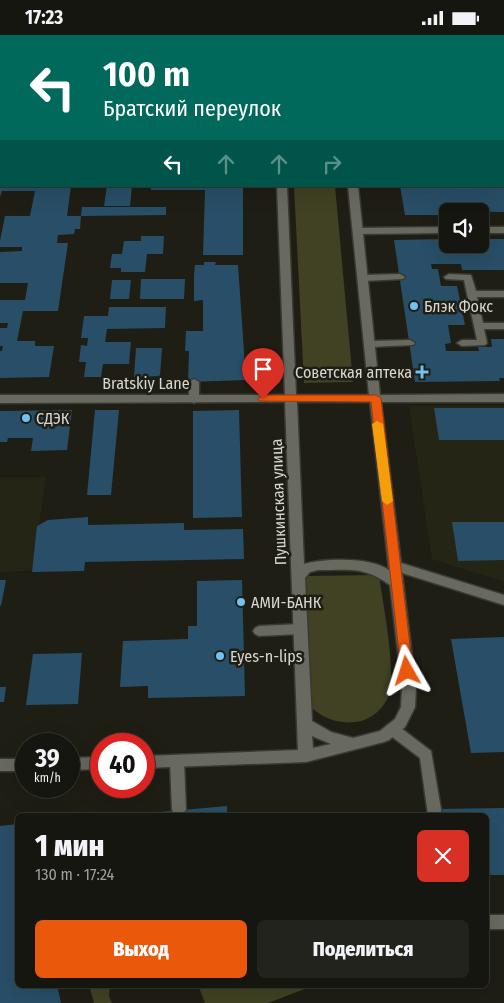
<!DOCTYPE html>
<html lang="ru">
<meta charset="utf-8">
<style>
body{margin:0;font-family:"Fira Sans Condensed",sans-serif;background:#23231e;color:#f1f3f6;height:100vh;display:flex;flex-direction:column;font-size:19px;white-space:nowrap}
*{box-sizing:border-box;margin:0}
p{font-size:16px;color:#9e9f9f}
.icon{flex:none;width:28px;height:28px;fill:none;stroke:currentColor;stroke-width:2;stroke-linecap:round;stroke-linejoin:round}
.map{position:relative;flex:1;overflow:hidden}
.panel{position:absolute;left:15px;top:778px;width:474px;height:175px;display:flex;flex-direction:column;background:#161610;border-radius:8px;box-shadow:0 5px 20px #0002,0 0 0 1px #353530}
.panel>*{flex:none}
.guide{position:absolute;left:0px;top:0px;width:505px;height:152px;box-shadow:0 5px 20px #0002,0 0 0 1px #353530;background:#00695c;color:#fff;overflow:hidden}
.tools{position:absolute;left:439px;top:168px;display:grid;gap:10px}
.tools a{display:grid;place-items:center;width:50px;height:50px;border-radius:8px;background:#161610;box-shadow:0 5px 20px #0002,0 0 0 1px #353530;font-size:25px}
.speed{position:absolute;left:15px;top:698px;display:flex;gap:10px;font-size:25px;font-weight:700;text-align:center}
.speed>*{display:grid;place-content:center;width:65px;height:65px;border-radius:50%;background:#161610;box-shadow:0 5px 20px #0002,0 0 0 1px #353530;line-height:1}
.speed small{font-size:12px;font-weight:400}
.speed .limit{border:8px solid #d22;background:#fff;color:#111}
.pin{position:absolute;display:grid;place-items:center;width:42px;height:42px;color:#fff;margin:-51px -21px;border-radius:50% 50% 50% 0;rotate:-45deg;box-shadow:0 0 5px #0007}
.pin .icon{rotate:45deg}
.me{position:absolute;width:55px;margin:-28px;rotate:354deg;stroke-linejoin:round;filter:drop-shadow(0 0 4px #0008)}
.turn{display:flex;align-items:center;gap:18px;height:105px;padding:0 20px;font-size:22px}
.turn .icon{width:65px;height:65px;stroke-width:2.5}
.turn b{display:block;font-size:35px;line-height:42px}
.lanes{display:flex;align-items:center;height:48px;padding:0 20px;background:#0003;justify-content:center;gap:25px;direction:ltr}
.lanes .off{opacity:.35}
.round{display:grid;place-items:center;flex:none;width:52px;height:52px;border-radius:8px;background:#23231e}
.summary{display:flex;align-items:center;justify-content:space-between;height:85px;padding:0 20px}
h1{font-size:30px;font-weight:800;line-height:38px}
.cta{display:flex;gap:10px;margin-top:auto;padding:10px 20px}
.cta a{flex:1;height:58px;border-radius:8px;background:#ea580c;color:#fff;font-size:20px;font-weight:800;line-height:58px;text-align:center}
.cta a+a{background:#23231e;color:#f1f3f6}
.status{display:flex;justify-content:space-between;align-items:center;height:35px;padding:0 25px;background:#161610;direction:ltr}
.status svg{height:14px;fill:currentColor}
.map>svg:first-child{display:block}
.built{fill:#242515}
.green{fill:#404223}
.building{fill:#284f67}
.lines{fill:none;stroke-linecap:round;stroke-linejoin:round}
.lane-casing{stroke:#393a34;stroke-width:3}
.street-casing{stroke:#393a34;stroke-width:3}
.secondary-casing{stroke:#393a34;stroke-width:3}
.lane{fill:#696a5f;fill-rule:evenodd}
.street{fill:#696a5f;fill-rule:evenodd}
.secondary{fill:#696a5f;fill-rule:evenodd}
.route{fill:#ea580c;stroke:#983908}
.slow{fill:#f59e0b}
.poi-dot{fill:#70c1f4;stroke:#1e1e15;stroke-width:2}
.labels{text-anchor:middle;stroke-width:5;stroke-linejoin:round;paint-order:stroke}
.poi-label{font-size:16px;fill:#d6d7d0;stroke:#1e1e15;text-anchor:start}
.street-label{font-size:16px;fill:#d6d7d0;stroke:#1e1e15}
</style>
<div class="status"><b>17:23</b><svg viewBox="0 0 49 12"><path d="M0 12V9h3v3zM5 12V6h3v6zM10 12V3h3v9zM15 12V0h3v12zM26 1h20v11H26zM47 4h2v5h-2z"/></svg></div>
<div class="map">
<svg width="504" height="968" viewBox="0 0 504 968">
<rect width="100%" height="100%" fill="#1e1e15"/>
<!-- built -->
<path class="built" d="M409 371H504V547L432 524Z
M0 442H46L32 536 0 537Z"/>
<!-- green -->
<path class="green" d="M294 151H335L353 347 304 348Z
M379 540C383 569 396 634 389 659 385 673 370 686 355 687 337 689 322 683 310 671L304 541Z
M89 950H110L109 961 112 968H94Z
M198 950H315L268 968H205Z"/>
<!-- building -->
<path class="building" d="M0 151H71L67 181H81L80 194H75L74 199 58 200 57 208H68L58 276H23L17 306H35V311H54L49 342 0 343V316H2L3 311H0V293H7L8 288H0V265H25L28 248H0V217L22 216V212H0V206L5 181H30L35 156H2L0 162Z
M107 151H132L130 171H104Z
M151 151H243V220H203L205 155H151Z
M400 151H504V177L448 176 441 177V180H405Z
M82 172H166V180L81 181Z
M141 201H164L163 219H147L145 237H121V233H110L112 219H122L124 206H141Z
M448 204V209H480V204H504V235H462L461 229H431L432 234H438L441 251H457L465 290H448L451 308 445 309 446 316H479L478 312H492L491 304H504V343H499L500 346 415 347 394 205Z
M204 227H216L215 230H238L246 345 188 347 189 316H185L186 296H203V265L194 266V240L195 230H204Z
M141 244H185L184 264H140Z
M112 245H131L129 264H110Z
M109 272H166L165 293 107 294 105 307H131L129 329H103L101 342H84L86 327H79L81 310 87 311 88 303H81L84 281H108Z
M136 313H162L160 341 134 342Z
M434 373H504V405H439Z
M72 375 67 415 31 416 33 403H8L7 407H0V376Z
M95 375H119L111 460H87Z
M239 375 242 482 193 483V376Z
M88 482V490L184 488V495L243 494 244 524 85 527 84 536 32 537 37 491 48 485Z
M452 487H504V525L458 526Z
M0 545H6L1 571 0 570Z
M242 545 245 661 148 663V651L120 652 123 606 188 604V591H197V546Z
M504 602V717L471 718 451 604Z
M82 618 78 669 26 670 33 619Z
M0 652H6L4 667H0Z
M227 771V780H138V779Z
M504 773V840H486V780H440L439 774Z
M18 789V950H57L61 968H0V791Z"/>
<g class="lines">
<!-- lane casing -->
<g class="lane-casing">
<path id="lane" d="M400 239 405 242 403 244 363 246 358 243 363 240Z
M449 239 471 240 476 256H504V262H477L483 288H504V294H484L487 308 485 310 462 311 457 308 462 305H477L464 245 446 244 444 242Z
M410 305 415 308 413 310 370 312 365 309 370 306Z
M194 344 199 347V365L194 368 189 365V347Z
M300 589 304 591 306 594 304 597 300 599 259 601 255 599 253 596 255 593 259 591Z
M392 689 397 690 431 716 442 780H428L420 723 387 698 385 694 387 690Z
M177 722 182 723 184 727 186 775 181 780 174 779 172 775 170 727 172 723Z
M486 880H504V894H486Z"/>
</g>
<!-- street casing -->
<g class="street-casing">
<path id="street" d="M448 192V198L358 199 353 196 358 193Z
M480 192H504V198H480Z"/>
</g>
<!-- secondary casing -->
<g class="secondary-casing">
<path id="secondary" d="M270 0H278V1H270Z
M332 0H340L341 1H333Z
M0 51 1 52V57H0Z
M277 151H287L296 360H369L348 151H358L380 360 504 359V367H381L401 528 504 560V570L402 538 416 653 415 672 405 692 389 705 384 707 306 727 144 733V721L298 715 285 367 0 368V360H285ZM297 367H370L389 535C370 522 326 523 304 529ZM318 535C349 535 364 531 390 550L402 653 401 672 395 684 380 696 353 703 331 697 312 686 305 543 310 537ZM312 701 331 709 313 713Z
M101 722V734L69 735V723Z
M0 724H26V736H0Z"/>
</g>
<!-- lane -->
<use href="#lane" class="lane"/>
<!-- street -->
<use href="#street" class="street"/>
<!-- secondary -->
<use href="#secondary" class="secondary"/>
</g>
<!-- route -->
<path class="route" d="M263 360H376L381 363 413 636 411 639H403L401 636 371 367 259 366 258 364Z"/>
<!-- slow -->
<path class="slow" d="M377 386 383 389 393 466 387 470 382 466 372 389Z"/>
<!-- markers -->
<g class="poi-dot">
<circle cx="414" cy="271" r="5"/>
<path d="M419.5 329.5h5v5h5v5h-5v5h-5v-5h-5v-5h5z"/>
<circle cx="26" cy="383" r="5"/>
<circle cx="241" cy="567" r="5"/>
<circle cx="220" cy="621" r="5"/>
</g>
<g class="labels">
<!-- poi labels -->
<g class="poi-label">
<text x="424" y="277">Блэк Фокс</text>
<text x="412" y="343" text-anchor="end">Советская аптека</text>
<text x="36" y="389">СДЭК</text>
<text x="251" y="573">АМИ-БАНК</text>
<text x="230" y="627">Eyes-n-lips</text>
</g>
<!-- street labels -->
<g class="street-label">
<text x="146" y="354">Bratskiy Lane</text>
<text transform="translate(278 467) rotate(-92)" y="6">Пушкинская улица</text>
</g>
</g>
</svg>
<div class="tools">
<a><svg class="icon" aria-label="sound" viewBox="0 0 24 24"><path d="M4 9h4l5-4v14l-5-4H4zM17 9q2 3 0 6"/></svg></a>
</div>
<div class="speed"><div>39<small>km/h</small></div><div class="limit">40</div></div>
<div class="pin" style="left:263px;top:364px;background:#d93025"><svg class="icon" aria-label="arrive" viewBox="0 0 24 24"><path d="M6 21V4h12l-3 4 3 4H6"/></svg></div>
<svg class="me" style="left:407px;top:636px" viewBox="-20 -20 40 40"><path d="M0-17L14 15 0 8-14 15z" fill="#ea580c" stroke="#fff" stroke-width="4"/></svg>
<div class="guide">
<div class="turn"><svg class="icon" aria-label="left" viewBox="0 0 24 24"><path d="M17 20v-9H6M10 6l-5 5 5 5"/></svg><div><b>100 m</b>Братский переулок</div></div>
<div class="lanes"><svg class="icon" aria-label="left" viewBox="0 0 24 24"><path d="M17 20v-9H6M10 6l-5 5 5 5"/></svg><svg class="icon off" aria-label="ahead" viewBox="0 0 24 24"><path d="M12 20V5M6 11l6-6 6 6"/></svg><svg class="icon off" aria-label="ahead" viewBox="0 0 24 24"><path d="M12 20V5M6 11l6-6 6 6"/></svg><svg class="icon off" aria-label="right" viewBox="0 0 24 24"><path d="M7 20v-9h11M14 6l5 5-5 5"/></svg></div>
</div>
<section class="panel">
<div class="summary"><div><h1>1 мин</h1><p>130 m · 17:24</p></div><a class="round" style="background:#d93025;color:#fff"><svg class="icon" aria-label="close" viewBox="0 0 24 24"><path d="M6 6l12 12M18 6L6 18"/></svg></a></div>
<div class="cta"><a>Выход</a><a>Поделиться</a></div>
</section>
</div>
